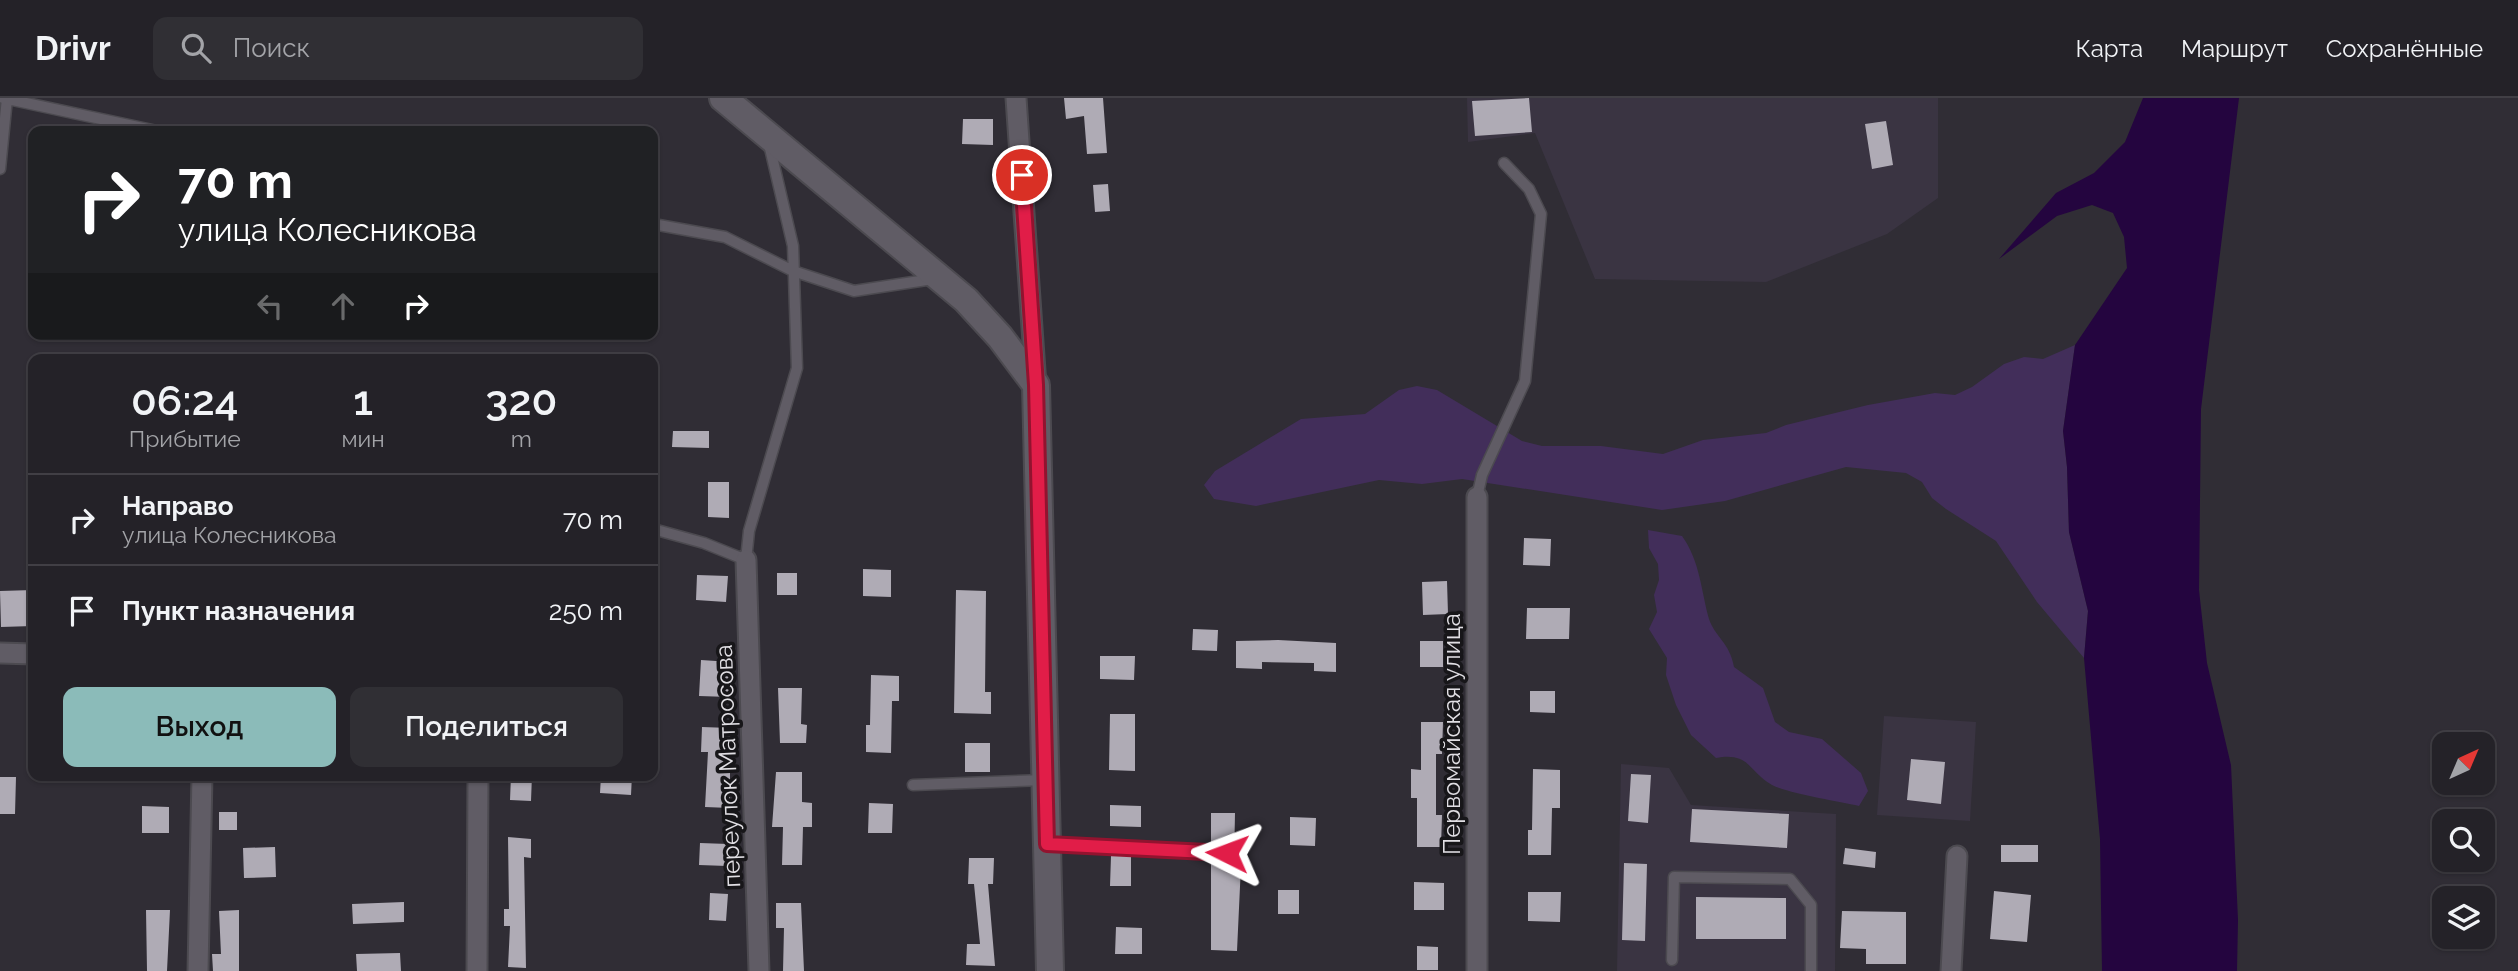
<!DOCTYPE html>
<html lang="ru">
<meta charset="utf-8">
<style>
body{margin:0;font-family:Raleway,sans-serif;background:#302f34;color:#f1f3f6;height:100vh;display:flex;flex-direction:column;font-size:26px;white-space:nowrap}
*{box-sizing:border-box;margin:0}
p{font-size:23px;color:#a3a4a8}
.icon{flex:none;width:38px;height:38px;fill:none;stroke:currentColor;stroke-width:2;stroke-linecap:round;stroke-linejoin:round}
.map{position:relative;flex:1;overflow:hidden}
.sheet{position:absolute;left:28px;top:256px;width:630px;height:427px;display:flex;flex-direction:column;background:#242228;border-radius:14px;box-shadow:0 2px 5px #0004,0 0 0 2px #413f45}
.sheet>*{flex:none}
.top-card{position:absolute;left:28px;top:28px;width:630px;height:214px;border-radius:14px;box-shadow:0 2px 5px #0004,0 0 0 2px #413f45;background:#202124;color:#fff;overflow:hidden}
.needle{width:46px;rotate:44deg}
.buttons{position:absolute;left:2432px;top:634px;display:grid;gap:14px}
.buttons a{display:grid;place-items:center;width:63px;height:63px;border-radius:14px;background:#242228;box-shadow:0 2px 5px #0004,0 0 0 2px #413f45;font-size:35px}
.pin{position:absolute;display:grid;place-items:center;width:60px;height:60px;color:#fff;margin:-30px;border:4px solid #fff;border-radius:50%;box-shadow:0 2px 7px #0007}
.me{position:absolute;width:77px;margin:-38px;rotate:273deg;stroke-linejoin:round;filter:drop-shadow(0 0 5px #0008)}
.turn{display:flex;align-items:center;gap:24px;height:147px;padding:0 35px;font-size:32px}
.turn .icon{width:91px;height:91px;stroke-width:2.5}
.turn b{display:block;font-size:49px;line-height:60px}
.lanes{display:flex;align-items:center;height:66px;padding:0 35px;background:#0003;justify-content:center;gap:35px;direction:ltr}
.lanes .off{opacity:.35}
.eta{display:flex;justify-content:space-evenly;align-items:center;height:119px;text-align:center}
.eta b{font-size:42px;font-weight:600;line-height:49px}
.cta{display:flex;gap:14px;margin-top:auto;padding:14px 35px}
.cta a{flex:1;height:80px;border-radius:14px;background:#8bbbb9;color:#111;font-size:28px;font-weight:600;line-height:80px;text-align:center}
.cta a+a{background:#302f34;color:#f1f3f6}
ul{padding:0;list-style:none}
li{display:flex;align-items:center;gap:21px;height:91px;padding:0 35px;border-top:2px solid #413f45}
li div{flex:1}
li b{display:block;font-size:26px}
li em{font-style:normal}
header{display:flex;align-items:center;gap:42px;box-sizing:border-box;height:98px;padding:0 35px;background:#242228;border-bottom:2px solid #413f45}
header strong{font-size:33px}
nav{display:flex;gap:38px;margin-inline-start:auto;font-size:24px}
.search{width:490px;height:63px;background:#302f34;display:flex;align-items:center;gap:18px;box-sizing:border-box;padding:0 24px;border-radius:14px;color:#a3a4a8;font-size:26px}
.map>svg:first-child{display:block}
.built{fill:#3a3442}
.green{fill:#422e5a}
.water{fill:#24053f}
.building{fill:#afabb5}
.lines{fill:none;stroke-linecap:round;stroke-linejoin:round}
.lane-casing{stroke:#4c4a50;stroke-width:13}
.street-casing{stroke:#4c4a50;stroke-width:23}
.secondary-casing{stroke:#4c4a50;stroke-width:30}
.lane{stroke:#605c65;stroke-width:10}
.street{stroke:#605c65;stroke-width:19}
.secondary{stroke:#605c65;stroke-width:26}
.route-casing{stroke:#92132f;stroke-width:18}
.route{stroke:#e11d48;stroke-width:12}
.labels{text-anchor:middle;stroke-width:7;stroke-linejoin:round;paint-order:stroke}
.street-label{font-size:24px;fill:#e1dfe4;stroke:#171619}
</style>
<header>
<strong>Drivr</strong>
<div class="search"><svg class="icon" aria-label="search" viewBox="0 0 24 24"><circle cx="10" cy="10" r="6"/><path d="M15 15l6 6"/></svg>Поиск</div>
<nav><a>Карта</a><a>Маршрут</a><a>Сохранённые</a></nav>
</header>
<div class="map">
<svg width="2518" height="873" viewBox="0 0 2518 873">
<rect width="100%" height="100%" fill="#302d35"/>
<!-- built -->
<path class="built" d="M1467 0H1938V100L1887 136 1766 184 1595 181 1535 35 1468 44Z
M1884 618 1976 624 1970 723 1877 717Z
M1621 666 1669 670 1691 707 1836 716 1835 873H1617Z"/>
<!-- green -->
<path class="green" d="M2075 247 2063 333 2067 369 2069 434 2088 513 2084 560 2037 504 1996 443 1946 411 1932 400 1922 384 1906 375 1846 369 1725 403 1662 412 1462 381 1422 386 1379 382 1256 408 1214 401 1204 387 1215 373 1301 321 1365 316 1399 292 1417 288 1437 292 1522 343 1542 348H1601L1663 356 1703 342 1766 335 1786 327 1868 307 1935 295 1955 297 1972 289 2004 266 2024 259 2043 261Z
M1648 432 1682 438C1700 463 1701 492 1709 521 1715 539 1730 545 1734 569L1763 590 1775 624 1789 634 1822 641 1861 675 1868 693 1859 708C1837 703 1790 696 1772 687 1748 673 1750 654 1716 660L1691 637 1676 607 1666 577 1667 560 1649 531 1657 514 1654 497 1659 482 1658 466 1649 450Z"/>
<!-- water -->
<path class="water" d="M2143 0H2239L2201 311 2199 492 2207 565 2231 667 2238 822 2237 873H2102L2100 741 2084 560 2088 513 2069 434 2067 369 2063 333 2075 247 2127 170 2124 139 2113 115 2092 107 2057 118 1999 161 2056 95 2094 75 2125 44Z"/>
<!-- building -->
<path class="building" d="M1064 0H1103L1107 55 1087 56 1084 18 1066 21Z
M1529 0 1532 34 1475 38 1472 3Z
M963 21H993V47L962 46Z
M1886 23 1893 67 1872 71 1865 26Z
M1108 86 1110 113 1095 114 1093 87Z
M673 333H709V350L672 349Z
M708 384H729V420L708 419Z
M1524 440 1551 441 1550 468 1523 467Z
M863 471 891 472V499L863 498Z
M777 475H797V497H777Z
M697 477 728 478 726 504 696 502Z
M1447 483 1448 516 1423 517 1422 484Z
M33 492V528L1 529 0 493Z
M956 492 986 493 985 594H991V616L954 615Z
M1527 510H1570L1569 541H1526Z
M1193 531 1218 532 1217 553 1192 552Z
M1278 542 1336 545V574L1314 573V565L1262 564V571L1236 570V543Z
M1420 543H1443V569H1420Z
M1100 558H1135L1134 582 1100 581Z
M701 562 731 564 729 599 699 598Z
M871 577 899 578V603H892L891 655 866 654V627H870Z
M778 590H802L801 626 807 627 806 645H780Z
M1530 593H1555V615L1530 614Z
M1110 616H1135V673L1109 672Z
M1421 624H1443L1442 656H1436V717H1442L1441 749H1417V700H1411V671L1421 672Z
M702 629 730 630V710L705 709 708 654H701Z
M965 645H990V674H965Z
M1911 661 1945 664 1941 706 1907 702Z
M1533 671 1560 672V710H1552L1551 757H1528V732H1532Z
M776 674H802V704L812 705V729H803L802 767H782L783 729H772Z
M1631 676 1651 677 1648 725 1628 723Z
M511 677H532L531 703 510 702Z
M601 677H632L631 697 600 695Z
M0 679H16L15 716H0Z
M869 705 893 706 892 735H868Z
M1110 707 1141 708V729L1110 728Z
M142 708 169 709V735H142Z
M1692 711 1789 716 1787 750 1690 744Z
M219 714H237V732H219Z
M1211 715H1235L1234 767H1241L1237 853 1211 852V762H1230L1234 755 1230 748 1211 747Z
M1290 719 1316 720 1315 748 1290 747Z
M508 739 531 741V760L524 759 526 870 508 869 510 828H504V811H509Z
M700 745 728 746 727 768 699 767Z
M2001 747H2038V764H2001Z
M275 749 276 779 244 780 243 750Z
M1845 750 1876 754 1875 770 1843 766Z
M1111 758H1131V788H1110Z
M969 760H994L993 786H988L995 868 966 867 967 846H980L974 786H968Z
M1624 765 1647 766 1645 843 1622 842Z
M1414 784 1444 785V812H1414Z
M1278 792H1299V816H1278Z
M1994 793 2031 797 2027 844 1990 841Z
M1528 794H1561L1560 824 1528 823Z
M710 795 728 796 726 823 709 822Z
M1696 799 1786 800V841H1696Z
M404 804V824L353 826 352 806Z
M776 805H801L804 873H783L784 830H776Z
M146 812H170L167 873H147Z
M239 812V873H213L212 856H221L219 813Z
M1842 813 1906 814V866H1866V851L1840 850Z
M1116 829 1142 830V856H1115Z
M1417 848 1438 849V872H1417Z
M400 855 401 873H357L356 856Z"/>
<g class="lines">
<!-- lane casing -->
<g class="lane-casing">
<path id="lane" d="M3 0 157 33
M0 71 7 0
M653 126 725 139 793 173 854 193 933 181
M1477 399 1482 377 1525 283 1541 116 1529 91 1504 65
M653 431 704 445 746 462 749 433 797 270 793 148 769 46
M913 687 1045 682
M1050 746 1227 755
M1672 862 1674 779 1790 781 1811 807V873"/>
</g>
<!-- street casing -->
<g class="street-casing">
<path id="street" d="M1016 0 1036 287
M1477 399V873
M746 462 759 873
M0 555 33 556
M198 873 202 677
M477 873 478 677
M1951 873 1957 758"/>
</g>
<!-- secondary casing -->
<g class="secondary-casing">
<path id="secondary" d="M723 0 966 202 1000 239 1036 287 1050 873"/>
</g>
<!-- lane -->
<use href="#lane" class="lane"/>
<!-- street -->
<use href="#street" class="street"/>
<!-- secondary -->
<use href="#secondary" class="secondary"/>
</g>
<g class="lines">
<!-- route casing -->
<g class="route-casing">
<path id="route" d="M1022 77 1036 287 1047 746 1227 755"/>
</g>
<!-- route -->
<use href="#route" class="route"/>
</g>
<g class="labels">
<!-- street labels -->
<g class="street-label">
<text transform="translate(1452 636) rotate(-90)" y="8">Первомайская улица</text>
<text transform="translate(728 668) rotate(-92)" y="8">переулок Матросова</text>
</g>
</g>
</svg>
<div class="buttons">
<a><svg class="needle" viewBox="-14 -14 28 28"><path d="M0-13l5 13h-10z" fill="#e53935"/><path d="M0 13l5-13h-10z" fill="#a3a4a8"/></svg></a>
<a><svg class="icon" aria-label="search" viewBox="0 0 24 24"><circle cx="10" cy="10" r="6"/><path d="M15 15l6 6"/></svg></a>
<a><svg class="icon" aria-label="layers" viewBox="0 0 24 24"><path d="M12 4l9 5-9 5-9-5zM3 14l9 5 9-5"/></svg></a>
</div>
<div class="pin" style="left:1022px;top:77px;background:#d93025"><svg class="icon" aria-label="arrive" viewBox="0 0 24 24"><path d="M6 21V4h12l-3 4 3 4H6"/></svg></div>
<svg class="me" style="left:1227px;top:755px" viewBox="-20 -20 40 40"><path d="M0-17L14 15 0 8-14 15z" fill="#e11d48" stroke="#fff" stroke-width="4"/></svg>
<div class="top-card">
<div class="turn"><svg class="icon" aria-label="right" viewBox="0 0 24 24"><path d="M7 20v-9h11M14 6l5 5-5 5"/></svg><div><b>70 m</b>улица Колесникова</div></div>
<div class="lanes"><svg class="icon off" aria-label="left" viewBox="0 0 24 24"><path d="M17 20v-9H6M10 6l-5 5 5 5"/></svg><svg class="icon off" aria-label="ahead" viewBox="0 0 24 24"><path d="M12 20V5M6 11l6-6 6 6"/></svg><svg class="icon" aria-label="right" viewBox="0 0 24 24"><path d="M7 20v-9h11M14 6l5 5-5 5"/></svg></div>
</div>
<section class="sheet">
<div class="eta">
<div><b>06:24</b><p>Прибытие</p></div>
<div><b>1</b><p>мин</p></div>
<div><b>320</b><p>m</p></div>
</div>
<ul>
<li><svg class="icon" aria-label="right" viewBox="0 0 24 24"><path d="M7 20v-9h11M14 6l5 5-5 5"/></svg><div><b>Направо</b><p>улица Колесникова</p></div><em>70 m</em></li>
<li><svg class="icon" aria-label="arrive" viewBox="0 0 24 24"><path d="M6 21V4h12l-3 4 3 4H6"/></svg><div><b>Пункт назначения</b></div><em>250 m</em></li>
</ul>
<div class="cta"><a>Выход</a><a>Поделиться</a></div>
</section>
</div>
